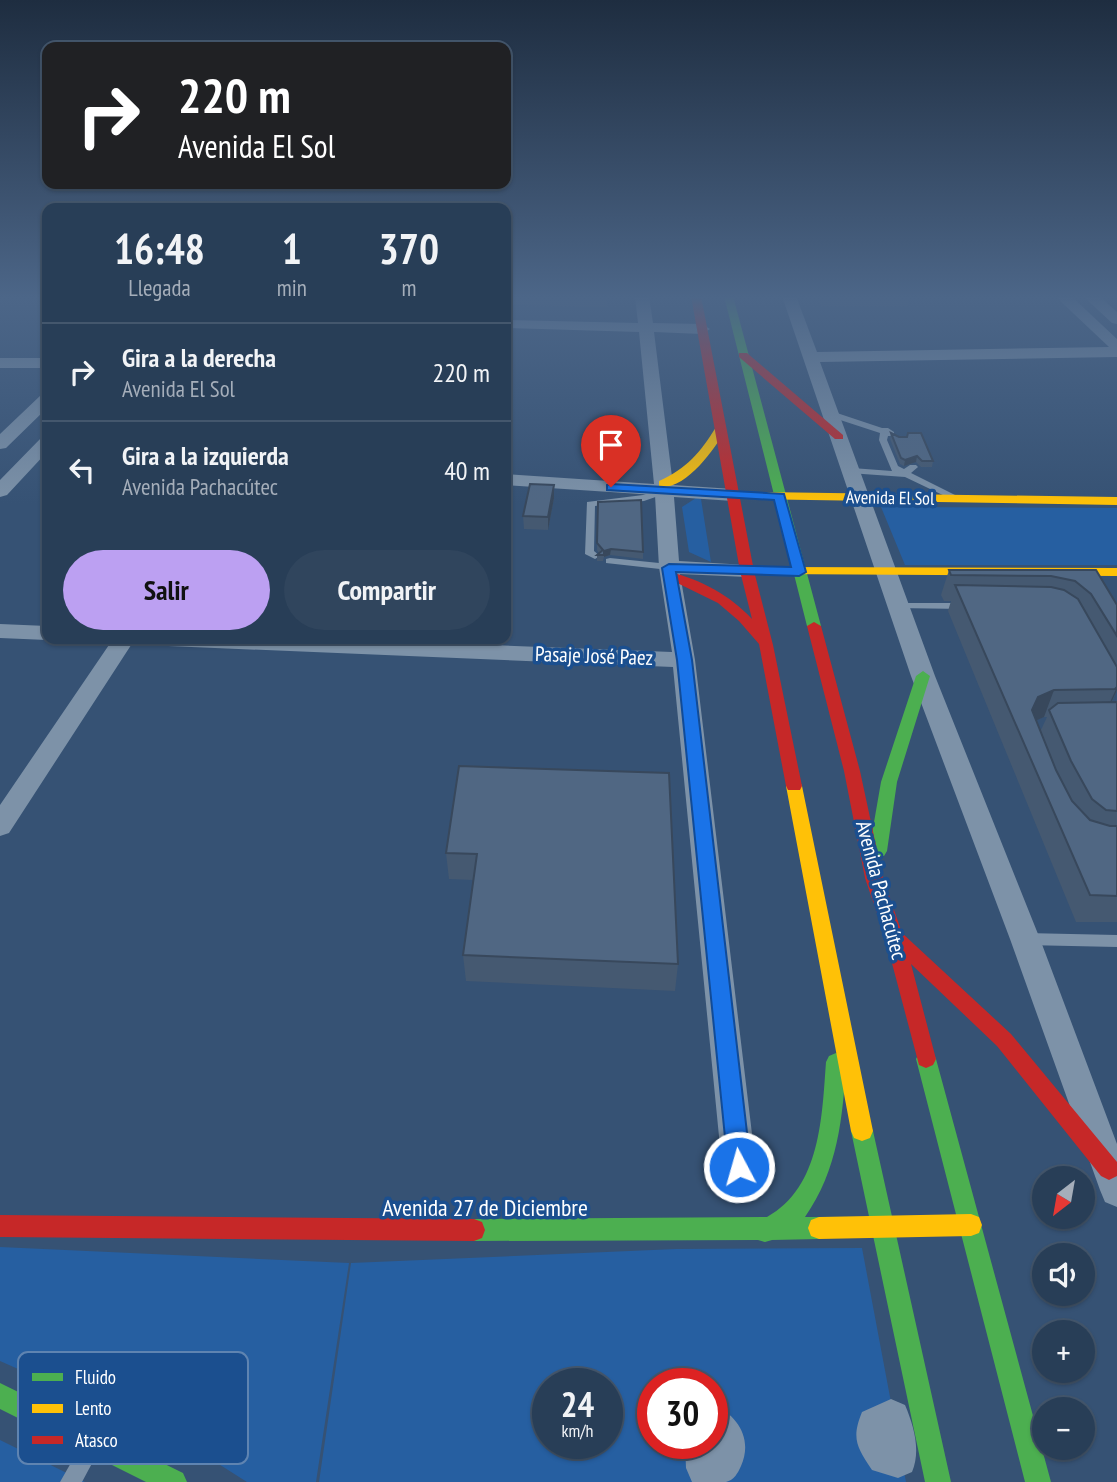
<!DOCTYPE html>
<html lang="es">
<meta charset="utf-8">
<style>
body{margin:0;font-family:"PT Sans Narrow",sans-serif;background:#30455d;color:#f1f3f6;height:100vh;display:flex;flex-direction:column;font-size:26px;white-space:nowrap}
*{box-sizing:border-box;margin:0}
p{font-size:23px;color:#a5aeba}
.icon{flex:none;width:38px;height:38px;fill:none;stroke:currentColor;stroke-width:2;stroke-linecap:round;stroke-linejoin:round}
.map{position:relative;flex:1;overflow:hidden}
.details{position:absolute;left:42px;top:203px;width:469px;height:441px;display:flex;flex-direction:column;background:#283e57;border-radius:14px;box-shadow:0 2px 5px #0004,0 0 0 2px #44576d}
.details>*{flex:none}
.guide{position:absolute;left:42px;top:42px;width:469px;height:147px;border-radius:14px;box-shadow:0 2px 5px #0004,0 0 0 2px #44576d;background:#202124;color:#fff;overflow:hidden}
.needle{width:46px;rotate:211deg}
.buttons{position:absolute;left:1032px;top:1166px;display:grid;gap:14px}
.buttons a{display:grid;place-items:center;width:63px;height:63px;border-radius:50%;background:#283e57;box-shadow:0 2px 5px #0004,0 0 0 2px #44576d;font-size:35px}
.speed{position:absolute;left:532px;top:1368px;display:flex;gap:14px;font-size:35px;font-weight:700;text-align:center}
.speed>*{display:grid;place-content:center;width:91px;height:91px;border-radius:50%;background:#283e57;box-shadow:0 2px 5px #0004,0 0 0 2px #44576d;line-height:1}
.speed small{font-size:18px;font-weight:400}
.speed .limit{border:10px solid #d22;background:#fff;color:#111}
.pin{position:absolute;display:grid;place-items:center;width:60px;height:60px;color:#fff;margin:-72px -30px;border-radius:50% 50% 50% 0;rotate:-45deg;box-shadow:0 0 7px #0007}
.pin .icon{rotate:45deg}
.me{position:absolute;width:77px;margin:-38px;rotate:354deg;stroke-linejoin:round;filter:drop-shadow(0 0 5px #0008)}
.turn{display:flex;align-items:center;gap:24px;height:147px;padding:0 21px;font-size:32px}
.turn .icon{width:91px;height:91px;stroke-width:2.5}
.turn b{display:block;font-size:49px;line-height:60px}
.eta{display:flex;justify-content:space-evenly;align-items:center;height:119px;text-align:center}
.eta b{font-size:42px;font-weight:600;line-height:49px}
.cta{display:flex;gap:14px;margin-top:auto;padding:14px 21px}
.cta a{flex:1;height:80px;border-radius:42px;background:#bca0f2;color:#111;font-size:28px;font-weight:600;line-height:80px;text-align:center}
.cta a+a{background:#30455d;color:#f1f3f6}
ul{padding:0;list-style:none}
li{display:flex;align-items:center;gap:21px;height:98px;padding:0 21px;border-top:2px solid #44576d}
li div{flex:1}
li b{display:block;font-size:26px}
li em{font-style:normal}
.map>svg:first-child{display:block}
.green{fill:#265fa1;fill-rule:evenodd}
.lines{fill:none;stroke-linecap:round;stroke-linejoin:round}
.lane{fill:#7d92a8;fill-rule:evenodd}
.street{fill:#7d92a8;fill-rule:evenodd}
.fast{fill:#4caf50;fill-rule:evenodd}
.slow{fill:#ffc107;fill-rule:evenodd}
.jam{fill:#c62828;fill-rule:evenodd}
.wall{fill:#455971;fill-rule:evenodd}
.shaded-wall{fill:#38485c}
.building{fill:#506783;stroke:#38485c;stroke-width:2}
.route{fill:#1a73e8;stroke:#114b97;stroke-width:2}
.labels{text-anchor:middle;stroke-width:7;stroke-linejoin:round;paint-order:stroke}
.far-street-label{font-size:18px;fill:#fff;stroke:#1b4f8f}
.street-label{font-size:21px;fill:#fff;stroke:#1b4f8f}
.near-street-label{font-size:24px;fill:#fff;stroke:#1b4f8f}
.key{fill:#1b4f8f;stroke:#5f84b1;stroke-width:2}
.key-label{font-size:19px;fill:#fff}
</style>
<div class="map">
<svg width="1117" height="1482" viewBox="0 0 1117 1482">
<rect width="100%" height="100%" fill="#365274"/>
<!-- green -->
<path class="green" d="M696 498 701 499 711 562 689 552 682 507Z
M881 507 1117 508V565H905Z
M0 1247 349 1263 316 1482H247L184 1442 0 1361Z
M862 1248 906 1482H319L351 1263 676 1249ZM548 1384H607V1444H548ZM653 1384H712V1444H653Z
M0 1440 85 1482H0Z"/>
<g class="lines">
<!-- lane -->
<path class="lane" d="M831 411 882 428H888L894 432V436H888L887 440 898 466 904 469 910 465H916L918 467 911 473 957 496 955 498H949L905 477 849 473 847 471 852 468 892 471 879 440 880 433 828 416 827 414Z
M664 488 667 489V493L644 501 595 506 594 551 600 556 595 559 585 554 587 502 643 495Z
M610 558 669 564 674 567 669 570 606 563V559Z
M899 603H965L970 606 965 609 895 608 894 606 895 604Z
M1025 933 1117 935V947L1025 945 1020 943 1018 939 1020 935Z
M87 1444 94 1447 97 1454 82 1482H60L80 1447Z"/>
<!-- street -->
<path class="street" d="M635 296H649L653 323 702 324 710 329 702 334 654 332 673 485 733 489 742 495 733 501 674 497 679 561 747 565 754 567 757 571 754 575 747 577 680 574 695 660 756 1167 751 1179 739 1183 727 1179 722 1167 673 667 168 646 160 644 157 639H332L672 652 659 567 655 495 506 485V474L654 484 639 332 506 328V320L638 323Z
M782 296H796L817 352 1109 347 1055 296H1071L1117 339V357L820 362 935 676 1040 939 1117 1144V1207L1105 1202 1100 1190 1010 939 911 676Z
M1083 296H1099L1117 312V324L1112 323Z
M0 358H47V368H0Z
M47 394V408L6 448 0 449V434L41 395Z
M47 437V452L7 495 0 497V480L41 438Z
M0 624 47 626V639H51L47 640 0 638Z
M113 639H135L9 833 0 836V805Z
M891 1399 905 1405C914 1426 921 1451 912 1472L898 1478 872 1470C857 1447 851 1439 862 1412Z
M712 1404C738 1415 753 1439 741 1466 738 1473 734 1480 726 1482 716 1482 703 1482 692 1482L686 1468 685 1444H712Z"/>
<!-- fast -->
<path class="fast" d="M724 296H733L821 626 819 629 814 630 807 626Z
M923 671 930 676 897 782 887 851 884 856H872L869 851 881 782 916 676Z
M926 1050 933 1053 936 1059 1051 1482H1025L916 1059 919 1053Z
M836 1053 843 1056 846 1062C843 1117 838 1170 805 1217H819L827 1220 830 1228 827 1236 819 1239 772 1240 765 1242 758 1240 474 1241 466 1238 463 1230 466 1222 474 1219 767 1217C821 1187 822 1116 826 1062L829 1056Z
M862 1121 870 1124 873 1131 951 1482H925L851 1131 854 1124Z
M0 1383 183 1473 187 1482H146L0 1409Z"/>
<!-- slow -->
<path class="slow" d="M716 427 726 429C714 450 686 490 659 487V481C686 469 701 452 716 427Z
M756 492 1117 497V505L752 499V493Z
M776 567 1117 568V576L771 574V568Z
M794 780 800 782 802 786 873 1131 870 1138 862 1141 854 1138 851 1131 786 786 788 782Z
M971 1214 979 1217 982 1225 979 1233 971 1236 819 1239 811 1236 808 1228 811 1220 819 1217Z"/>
<!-- jam -->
<path class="jam" d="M691 296H701L754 571 773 645 802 786 800 790H788L786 786 759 644 739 621 718 603 663 576 670 572C701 580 730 595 752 619L740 571Z
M739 353H747L843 435V439H835L739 357Z
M814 622 821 626 860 771 883 878 902 933 1011 1034 1117 1162V1176L1109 1180 1101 1176 997 1046 911 964 936 1059 933 1065 926 1068 919 1065 885 937 865 878 844 771 807 626Z
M0 1215 474 1219 482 1222 485 1230 482 1238 474 1241 0 1237Z"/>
</g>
<!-- wall -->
<path class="wall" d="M506 296H607V307L506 305Z
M817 296H910L908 306H821Z
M891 433 933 461 932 467H921L916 462 904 466 900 464 890 439Z
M554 498 548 530 524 529 523 516Z
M598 502 643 552V559L610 555 604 557 603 561H597V555L599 553 597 550Z
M949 570H1096L1117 605V690L1112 702H1117V922H1076L948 611 951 601H944L941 595ZM1044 717H1047L1040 732 1036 720Z
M459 766 678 964 675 991 466 981 463 955 473 880 449 879 446 853Z"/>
<!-- shaded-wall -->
<path class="shaded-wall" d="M917 456 916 462 904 466 905 460Z
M554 485V498L548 530V517Z
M611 549 610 555 604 557V551Z
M1117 687V690L1107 712 1104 715Z
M1054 690 1044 717 1028 724 1032 710 1038 697Z"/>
<!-- building -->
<path class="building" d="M891 433 899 437H907L908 433H921L933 461H922L917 456 905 460 901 458Z
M530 484 554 485 548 517 523 516Z
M641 500 643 552 611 549 604 551V555H597L603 550 597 543 598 502Z
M949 570H1096L1117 605V636L1091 594 1075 581 1051 576 951 575Z
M955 585 1051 587 1064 590 1078 599 1117 667V687L1115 689 1054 690 1038 697 1032 710 1056 770 1072 801 1090 820 1110 826H1117V896L1090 895Z
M1117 702V811L1106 810 1092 799 1071 761 1049 710 1058 703Z
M459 766 669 773 678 964 463 955 477 854 446 853Z"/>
<!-- sky -->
<linearGradient id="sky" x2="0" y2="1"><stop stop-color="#1e2d40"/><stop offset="0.59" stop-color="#4c6688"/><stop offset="1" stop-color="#4c6688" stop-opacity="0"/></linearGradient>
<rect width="1117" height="504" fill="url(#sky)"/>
<!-- route -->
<path class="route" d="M611 484 784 494 806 572 799 576 676 572 692 660 751 1167 747 1175 739 1178 731 1175 728 1167 677 660 662 568 669 564 791 567 774 500 607 490V485Z"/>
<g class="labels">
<!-- far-street labels -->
<g class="far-street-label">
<text transform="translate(890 498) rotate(1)" y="6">Avenida El Sol</text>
</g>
<!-- street labels -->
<g class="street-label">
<text transform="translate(594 656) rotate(2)" y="7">Pasaje José Paez</text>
<text transform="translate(881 890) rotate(75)" y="7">Avenida Pachacútec</text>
</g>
<!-- near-street labels -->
<g class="near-street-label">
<text x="485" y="1216">Avenida 27 de Diciembre</text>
</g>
</g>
<!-- legend -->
<rect x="18" y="1352" width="230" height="112" rx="10" class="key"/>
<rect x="32" y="1373" width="31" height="8" fill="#4caf50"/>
<rect x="32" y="1404" width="31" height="9" fill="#ffc107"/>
<rect x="32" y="1436" width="31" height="8" fill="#c62828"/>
<g class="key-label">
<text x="75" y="1384">Fluido</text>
<text x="75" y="1415">Lento</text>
<text x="75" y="1447">Atasco</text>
</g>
</svg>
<div class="buttons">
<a><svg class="needle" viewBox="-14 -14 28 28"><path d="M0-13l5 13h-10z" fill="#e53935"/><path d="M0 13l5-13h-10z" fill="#a5aeba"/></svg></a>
<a><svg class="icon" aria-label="sound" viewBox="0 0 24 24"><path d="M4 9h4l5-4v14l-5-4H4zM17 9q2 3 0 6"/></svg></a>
<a>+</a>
<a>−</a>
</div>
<div class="speed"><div>24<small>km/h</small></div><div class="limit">30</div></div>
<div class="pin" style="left:611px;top:487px;background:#d93025"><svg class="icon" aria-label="arrive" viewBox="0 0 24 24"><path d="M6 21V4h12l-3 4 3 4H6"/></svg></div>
<svg class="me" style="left:739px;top:1167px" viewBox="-20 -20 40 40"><circle r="17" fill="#1a73e8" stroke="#fff" stroke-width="3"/><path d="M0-11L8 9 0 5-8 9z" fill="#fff"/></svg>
<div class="guide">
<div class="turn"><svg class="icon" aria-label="right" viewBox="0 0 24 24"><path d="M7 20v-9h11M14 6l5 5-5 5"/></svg><div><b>220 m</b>Avenida El Sol</div></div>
</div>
<section class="details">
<div class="eta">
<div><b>16:48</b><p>Llegada</p></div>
<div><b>1</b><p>min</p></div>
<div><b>370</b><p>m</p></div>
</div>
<ul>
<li><svg class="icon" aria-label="right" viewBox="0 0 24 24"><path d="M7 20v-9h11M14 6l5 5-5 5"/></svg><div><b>Gira a la derecha</b><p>Avenida El Sol</p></div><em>220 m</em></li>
<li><svg class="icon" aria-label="left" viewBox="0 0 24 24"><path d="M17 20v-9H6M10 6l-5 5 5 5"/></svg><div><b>Gira a la izquierda</b><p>Avenida Pachacútec</p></div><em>40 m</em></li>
</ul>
<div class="cta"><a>Salir</a><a>Compartir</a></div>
</section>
</div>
